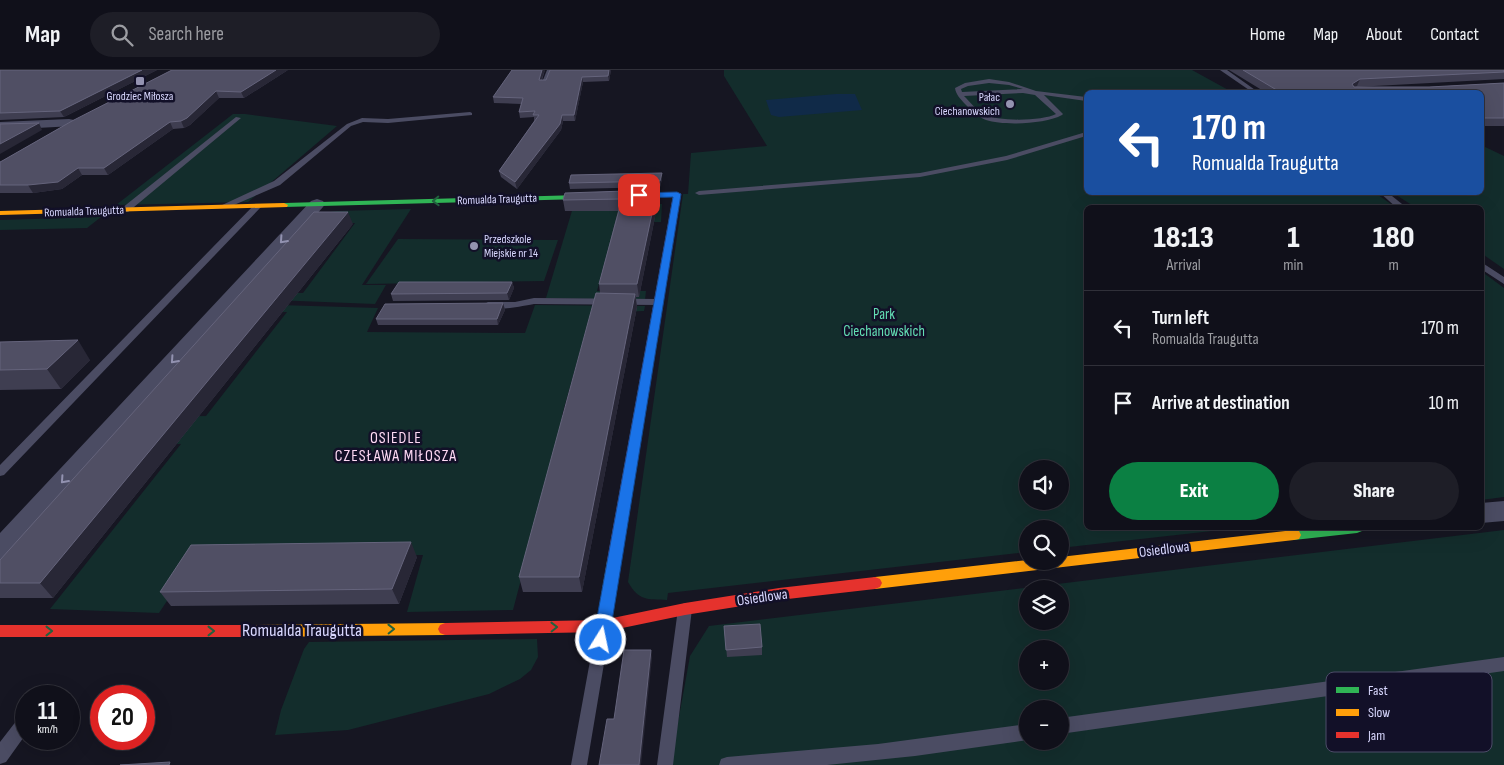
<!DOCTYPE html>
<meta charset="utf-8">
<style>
body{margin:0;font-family:"Sofia Sans Condensed",sans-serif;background:#1e1e27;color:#f1f3f6;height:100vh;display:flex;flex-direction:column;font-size:19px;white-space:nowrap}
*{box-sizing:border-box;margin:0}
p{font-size:16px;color:#9c9da2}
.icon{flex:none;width:28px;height:28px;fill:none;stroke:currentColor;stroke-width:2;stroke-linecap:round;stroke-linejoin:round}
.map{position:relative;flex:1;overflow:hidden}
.drawer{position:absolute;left:1084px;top:135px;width:400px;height:325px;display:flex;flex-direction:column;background:#10101a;border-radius:8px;box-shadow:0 5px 20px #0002,0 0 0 1px #303039}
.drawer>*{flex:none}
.guide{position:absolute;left:1084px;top:20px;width:400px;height:105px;border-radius:8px;box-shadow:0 5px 20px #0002,0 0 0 1px #303039;background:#1a4fa0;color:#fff;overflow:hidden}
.controls{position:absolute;left:1019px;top:390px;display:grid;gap:10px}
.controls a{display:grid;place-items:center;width:50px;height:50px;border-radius:50%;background:#10101a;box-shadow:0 5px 20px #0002,0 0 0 1px #303039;font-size:25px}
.speed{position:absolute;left:15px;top:615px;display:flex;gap:10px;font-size:25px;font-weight:700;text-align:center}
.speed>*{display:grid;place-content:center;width:65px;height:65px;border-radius:50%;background:#10101a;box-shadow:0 5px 20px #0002,0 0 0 1px #303039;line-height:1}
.speed small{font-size:12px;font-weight:400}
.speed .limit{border:8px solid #d22;background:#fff;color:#111}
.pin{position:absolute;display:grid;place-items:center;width:42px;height:42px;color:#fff;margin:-21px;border-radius:10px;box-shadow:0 2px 8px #0006}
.me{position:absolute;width:55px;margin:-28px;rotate:10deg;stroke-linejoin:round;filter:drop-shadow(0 0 4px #0008)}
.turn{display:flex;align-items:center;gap:18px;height:105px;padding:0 25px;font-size:22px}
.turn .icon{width:65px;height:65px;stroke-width:2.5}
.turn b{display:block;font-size:35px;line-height:42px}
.eta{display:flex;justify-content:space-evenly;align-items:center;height:85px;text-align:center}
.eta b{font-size:30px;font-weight:800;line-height:35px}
.primary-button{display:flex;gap:10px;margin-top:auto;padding:10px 25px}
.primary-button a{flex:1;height:58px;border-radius:30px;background:#0b8043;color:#fff;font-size:20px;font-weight:800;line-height:58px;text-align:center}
.primary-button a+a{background:#1e1e27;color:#f1f3f6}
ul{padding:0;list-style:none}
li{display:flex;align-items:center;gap:15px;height:75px;padding:0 25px;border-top:1px solid #303039}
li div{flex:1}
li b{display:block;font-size:19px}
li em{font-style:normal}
header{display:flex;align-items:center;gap:30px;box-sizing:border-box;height:70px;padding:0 25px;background:#10101a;border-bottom:1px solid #303039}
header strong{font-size:24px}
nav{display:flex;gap:28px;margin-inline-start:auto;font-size:18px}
.search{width:350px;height:45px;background:#1e1e27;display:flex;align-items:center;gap:12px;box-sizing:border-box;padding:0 18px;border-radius:28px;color:#9c9da2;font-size:19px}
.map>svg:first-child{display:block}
.green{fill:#132d2c;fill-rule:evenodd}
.water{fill:#102a48}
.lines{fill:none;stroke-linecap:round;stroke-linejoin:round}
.lane{fill:#4b4c63;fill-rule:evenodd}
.street{fill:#4b4c63;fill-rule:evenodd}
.fast{fill:#30b455;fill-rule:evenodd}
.slow{fill:#ff9f0a;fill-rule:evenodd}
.jam{fill:#e5322d;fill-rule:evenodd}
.wall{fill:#3f3e51}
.shaded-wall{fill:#282736}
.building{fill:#504f64;stroke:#65647c}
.oneway{stroke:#21623e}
.oneway2{stroke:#9292b0}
.route{fill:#1a73e8;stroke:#114b97}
.poi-dot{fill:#9493b1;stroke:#121028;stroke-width:2}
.labels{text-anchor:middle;stroke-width:5;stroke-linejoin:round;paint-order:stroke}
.far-poi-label{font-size:12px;fill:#d8d7fe;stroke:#121028}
.far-street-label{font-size:12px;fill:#d8d7fe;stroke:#121028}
.park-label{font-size:15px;fill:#63deb4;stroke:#121028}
.street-label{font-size:15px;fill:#d8d7fe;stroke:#121028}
.neighbourhood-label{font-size:16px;letter-spacing:1px;fill:#fed9f4;stroke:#121028}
.near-street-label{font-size:18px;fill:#d8d7fe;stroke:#121028}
.key{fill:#121028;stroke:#4d4c68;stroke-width:1}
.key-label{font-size:14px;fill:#d8d7fe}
</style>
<header>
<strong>Map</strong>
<div class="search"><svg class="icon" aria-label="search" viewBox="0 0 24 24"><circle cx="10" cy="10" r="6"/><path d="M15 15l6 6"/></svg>Search here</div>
<nav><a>Home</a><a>Map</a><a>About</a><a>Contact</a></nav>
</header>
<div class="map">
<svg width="1504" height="695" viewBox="0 0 1504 695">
<rect width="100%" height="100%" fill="#161622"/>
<!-- green -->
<path class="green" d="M724 0H1192L1232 22H1086V122H1374L1395 137 1086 138V458H1239L1060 478V459H1028L1027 482 668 523 667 530C647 529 639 531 628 512L683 124H688L691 83 767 76 724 6ZM1028 399H1060V431H1028Z
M233 44H245L337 56 248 132 116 135Z
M1481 75 1504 86V199L1481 183V138L1415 137 1393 123 1481 122Z
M648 133 662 134 661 152H616L597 221H646L645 230 546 228 574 134Z
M411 139 362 215H386L375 234 249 229 253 223H303L355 153H312L330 142 337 141Z
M101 147 87 158 0 160V150Z
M398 169 558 170 544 211 366 214Z
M1481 201 1504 218V427L1481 430Z
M246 234 378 238 367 262 525 263 535 235 645 236 644 241 591 243 562 345 607 346 557 372 513 540 407 542 423 485 196 487 159 543 50 539 181 374 126 373 147 347 206 346 287 242H240Z
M1504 460V695H673V680L690 586 709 556ZM1028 519H1060V551H1028ZM1028 579H1060V611H1028ZM1028 639H1060V671H1028Z
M537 569 538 587 531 600 520 609 489 624 348 660 275 665 281 640 304 579 309 572Z"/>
<!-- water -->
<path class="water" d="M836 24H855L862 40 779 47 771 45 766 30Z"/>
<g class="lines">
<!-- lane -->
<path class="lane" d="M547 0H553L545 15H541Z
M1220 0H1227L1258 22H1252Z
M989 9 1009 12 1036 21 1086 27V31L1044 25 1063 44 1062 45C1046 54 1004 56 986 50 978 47 971 40 965 34 960 28 956 25 955 18L965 13ZM989 13 1009 15 1023 19 962 22 961 19 968 16ZM1023 23 1035 25 1056 44C1043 51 997 52 984 44 976 40 970 32 964 26Z
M470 42 472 43V45L388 53 363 52 351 56 280 115 227 138 220 136 274 111 347 54 362 48 388 49Z
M236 47 241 48 128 142H122V138Z
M1086 62V66L1007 90 920 107 699 125 695 123 699 121 920 103 1006 86Z
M1379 122H1387L1407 138H1397Z
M255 134 262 136 4 405 0 406V395Z
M1481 192 1504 207V214L1481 199Z
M534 228 659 229 664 232 659 235 534 234C522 236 493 243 483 235L488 232H515Z
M685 533 690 535 692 539 673 695H657L678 539 680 535Z
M603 552 608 554 610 558 587 695H571L596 558 598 554Z
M1504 587V601L1060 664V648Z
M23 647 26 649V664L6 692 0 694V672L17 650Z
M1028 654V670L915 686 827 695H719L721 689 727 687 878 674Z"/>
<!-- street -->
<path class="street" d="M69 49 74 50 76 53 74 56 0 60V52Z
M317 129 323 131 325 134 323 137 10 489 0 492V463L311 131Z
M1504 431V451L1481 453V433Z"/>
<!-- fast -->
<path class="fast" d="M652 123H655V127L284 137 280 135 284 133Z
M1317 458H1364L1362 461 1357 463 1294 470 1289 469 1287 465 1289 461Z"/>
<!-- slow -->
<path class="slow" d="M284 133 288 135 287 137 0 145V141Z
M1294 460 1299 461 1301 465 1299 469 1294 470 875 519 870 517 868 513 870 509 875 507 1028 490 1060 491V487Z
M614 486 619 487 621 491 610 556 608 560 603 562 598 560 596 556 607 491 609 487Z
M445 553 450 555 452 559 450 563 445 565 250 567 245 565 243 561 245 557 250 555Z"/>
<!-- jam -->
<path class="jam" d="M677 122 681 124 621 491 619 495 614 496 609 495 607 491 673 126 652 127 648 125 652 123Z
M875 507 880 509 882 513 880 517 875 519 779 530 685 545 603 562 445 565 440 563 438 559 440 555 445 553 603 550 685 533 779 518Z
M0 555H250L255 557 257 561 255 565 250 567H0Z"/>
</g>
<!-- wall -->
<path class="wall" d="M0 0H157L64 47 0 50Z
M288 0 244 28H219L190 55 184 58 173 59 108 105H82L62 119 33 123H0V92L2 91 72 51Z
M545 0 542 10H546L550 0H611L609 11 583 12 575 51H563L561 60 517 119 501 107 499 101 534 51V47L520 48 519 42 521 34 494 33 493 27Z
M1229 0H1504V9L1356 17H1429L1504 13V56H1481V22H1265Z
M662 109 660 117 570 119 569 113Z
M657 120 658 132 639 227H636L637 237 582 522H523L519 507 600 223 599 214 618 141H565L563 130Z
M353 154 53 528H0V490Z
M512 212 514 218 509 230 393 231 391 224Z
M503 233 505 240 498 255H378L376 249Z
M0 272 90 290 61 319 0 320Z
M417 487 399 534 171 536 160 522Z
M724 556 762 577V585L727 587Z"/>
<!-- shaded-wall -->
<path class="shaded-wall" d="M142 0H157L64 47 60 41Z
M276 0H288L244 28 241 22Z
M542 0H545L539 16V10Z
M609 0H611L609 11 608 6Z
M582 7 583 12 575 51 574 45Z
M1360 9 1357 16 1349 22 1352 14Z
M216 21 219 28 190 55 184 58 181 51Z
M562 45 563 51 561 60 517 119 515 112Z
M170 52 173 59 108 105 104 98Z
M39 53 42 60 0 84V74Z
M78 98 82 105 62 119 33 123 28 115Z
M662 103V109L660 117V111Z
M657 120 658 132 639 227 637 214Z
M348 142 353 154 53 528 40 513Z
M512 212 514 218 509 230 507 223Z
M635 224 637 237 582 522 579 507Z
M503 233 505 240 498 255 497 249Z
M78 270 90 290 61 319 47 299Z
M411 472 417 487 399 534 392 519Z
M651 580 652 588 641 695H639Z"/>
<!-- building -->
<path class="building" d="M0 0H142L60 41 0 43Z
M172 0H276L241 22 216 21 187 48 181 51 170 52 104 98H78L58 112 28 115H0V92L2 91 72 51Z
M512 0H542L539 10H546L550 0H609L608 6 582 7 574 45H562L560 54 515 112 499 101 539 45H533L535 41 519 42 523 28 493 27Z
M1243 0H1504V2L1360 9 1352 14 1354 17H1429L1504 13V48H1481V22H1280Z
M39 53 0 74V54Z
M662 103 660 111 569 113 571 105Z
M657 120 637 214H599L622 129 563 130 565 123Z
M314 142H348L40 513H0V490Z
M399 212H512L507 223 391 224Z
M596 223 635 224 579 507H519Z
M503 233 497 249H376L385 234Z
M78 270 47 299 0 300V272Z
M411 472 392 519 160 522 191 475Z
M760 554 762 577 726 580 724 556Z
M624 580H651L639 695H599L607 649H614Z
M170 692 169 695H120Z"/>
<!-- one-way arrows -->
<defs><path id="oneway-chevron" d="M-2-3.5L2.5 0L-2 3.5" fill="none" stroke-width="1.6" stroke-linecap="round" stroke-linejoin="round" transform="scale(1.25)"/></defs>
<g class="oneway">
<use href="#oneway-chevron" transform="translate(436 131) rotate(178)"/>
<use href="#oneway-chevron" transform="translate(554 557) rotate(-1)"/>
<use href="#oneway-chevron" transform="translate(391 559) rotate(-1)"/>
<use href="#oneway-chevron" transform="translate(49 561)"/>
<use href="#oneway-chevron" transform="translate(211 561)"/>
</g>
<g class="oneway2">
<use href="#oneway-chevron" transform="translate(283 170) rotate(132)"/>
<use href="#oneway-chevron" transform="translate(174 290) rotate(132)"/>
<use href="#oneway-chevron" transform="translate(64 410) rotate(132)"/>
</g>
<!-- route -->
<path class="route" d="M677 122 681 124 609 570 606 574 601 576 596 574 593 570 673 127 639 128 635 125 639 123Z"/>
<!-- markers -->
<g class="poi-dot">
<rect x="135" y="6" width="10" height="10" rx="2.5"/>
<circle cx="1010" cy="34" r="5"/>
<circle cx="474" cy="176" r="5"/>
</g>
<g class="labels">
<!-- far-poi labels -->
<g class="far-poi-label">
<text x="140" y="30">Grodziec Miłosza</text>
<text x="1000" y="31" text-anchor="end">Pałac<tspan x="1000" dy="14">Ciechanowskich</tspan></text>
<text x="484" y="173" text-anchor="start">Przedszkole<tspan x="484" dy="14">Miejskie nr 14</tspan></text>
</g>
<!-- far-street labels -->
<g class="far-street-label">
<text transform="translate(497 129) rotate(-2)" y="4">Romualda Traugutta</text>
<text transform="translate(84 141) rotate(-2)" y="4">Romualda Traugutta</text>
</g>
<!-- park labels -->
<g class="park-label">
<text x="884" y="249">Park<tspan x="884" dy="17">Ciechanowskich</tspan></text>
</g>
<!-- street labels -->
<g class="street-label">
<text transform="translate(1164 479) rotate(-7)" y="5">Osiedlowa</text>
<text transform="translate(762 527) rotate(-8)" y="5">Osiedlowa</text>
</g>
<!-- neighbourhood labels -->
<g class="neighbourhood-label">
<text x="396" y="373">OSIEDLE<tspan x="396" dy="18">CZESŁAWA MIŁOSZA</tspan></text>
</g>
<!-- near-street labels -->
<g class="near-street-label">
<text x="302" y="566">Romualda Traugutta</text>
</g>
</g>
<!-- legend -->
<rect x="1326" y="602" width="166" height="80" rx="8" class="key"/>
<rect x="1336" y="617" width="23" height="6" fill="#30b455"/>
<rect x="1336" y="639" width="23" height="7" fill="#ff9f0a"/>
<rect x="1336" y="662" width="23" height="6" fill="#e5322d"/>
<g class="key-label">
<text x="1368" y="625">Fast</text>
<text x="1368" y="647">Slow</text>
<text x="1368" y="670">Jam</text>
</g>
</svg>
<div class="controls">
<a><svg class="icon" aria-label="sound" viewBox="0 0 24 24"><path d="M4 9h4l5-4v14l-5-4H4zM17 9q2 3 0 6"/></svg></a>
<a><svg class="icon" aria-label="search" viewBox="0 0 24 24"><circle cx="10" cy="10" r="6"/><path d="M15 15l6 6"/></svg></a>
<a><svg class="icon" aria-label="layers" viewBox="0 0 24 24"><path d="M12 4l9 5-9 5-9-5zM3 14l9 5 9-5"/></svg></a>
<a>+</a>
<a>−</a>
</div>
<div class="speed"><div>11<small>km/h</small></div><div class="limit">20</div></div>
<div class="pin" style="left:639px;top:125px;background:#d93025"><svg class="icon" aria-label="arrive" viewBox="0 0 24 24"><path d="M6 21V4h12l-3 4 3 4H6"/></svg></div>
<svg class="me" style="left:601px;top:570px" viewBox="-20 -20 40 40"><circle r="17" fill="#1a73e8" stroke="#fff" stroke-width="3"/><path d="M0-11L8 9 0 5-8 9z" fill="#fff"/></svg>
<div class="guide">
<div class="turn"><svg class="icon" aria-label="left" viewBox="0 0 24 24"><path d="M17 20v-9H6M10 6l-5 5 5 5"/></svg><div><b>170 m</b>Romualda Traugutta</div></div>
</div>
<section class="drawer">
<div class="eta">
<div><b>18:13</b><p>Arrival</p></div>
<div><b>1</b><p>min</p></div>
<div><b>180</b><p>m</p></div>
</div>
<ul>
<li><svg class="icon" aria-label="left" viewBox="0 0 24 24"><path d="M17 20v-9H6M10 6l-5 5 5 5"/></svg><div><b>Turn left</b><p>Romualda Traugutta</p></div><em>170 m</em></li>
<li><svg class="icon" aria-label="arrive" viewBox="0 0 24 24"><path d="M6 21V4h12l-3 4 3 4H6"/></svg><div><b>Arrive at destination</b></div><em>10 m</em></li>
</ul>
<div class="primary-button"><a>Exit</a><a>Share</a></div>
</section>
</div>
